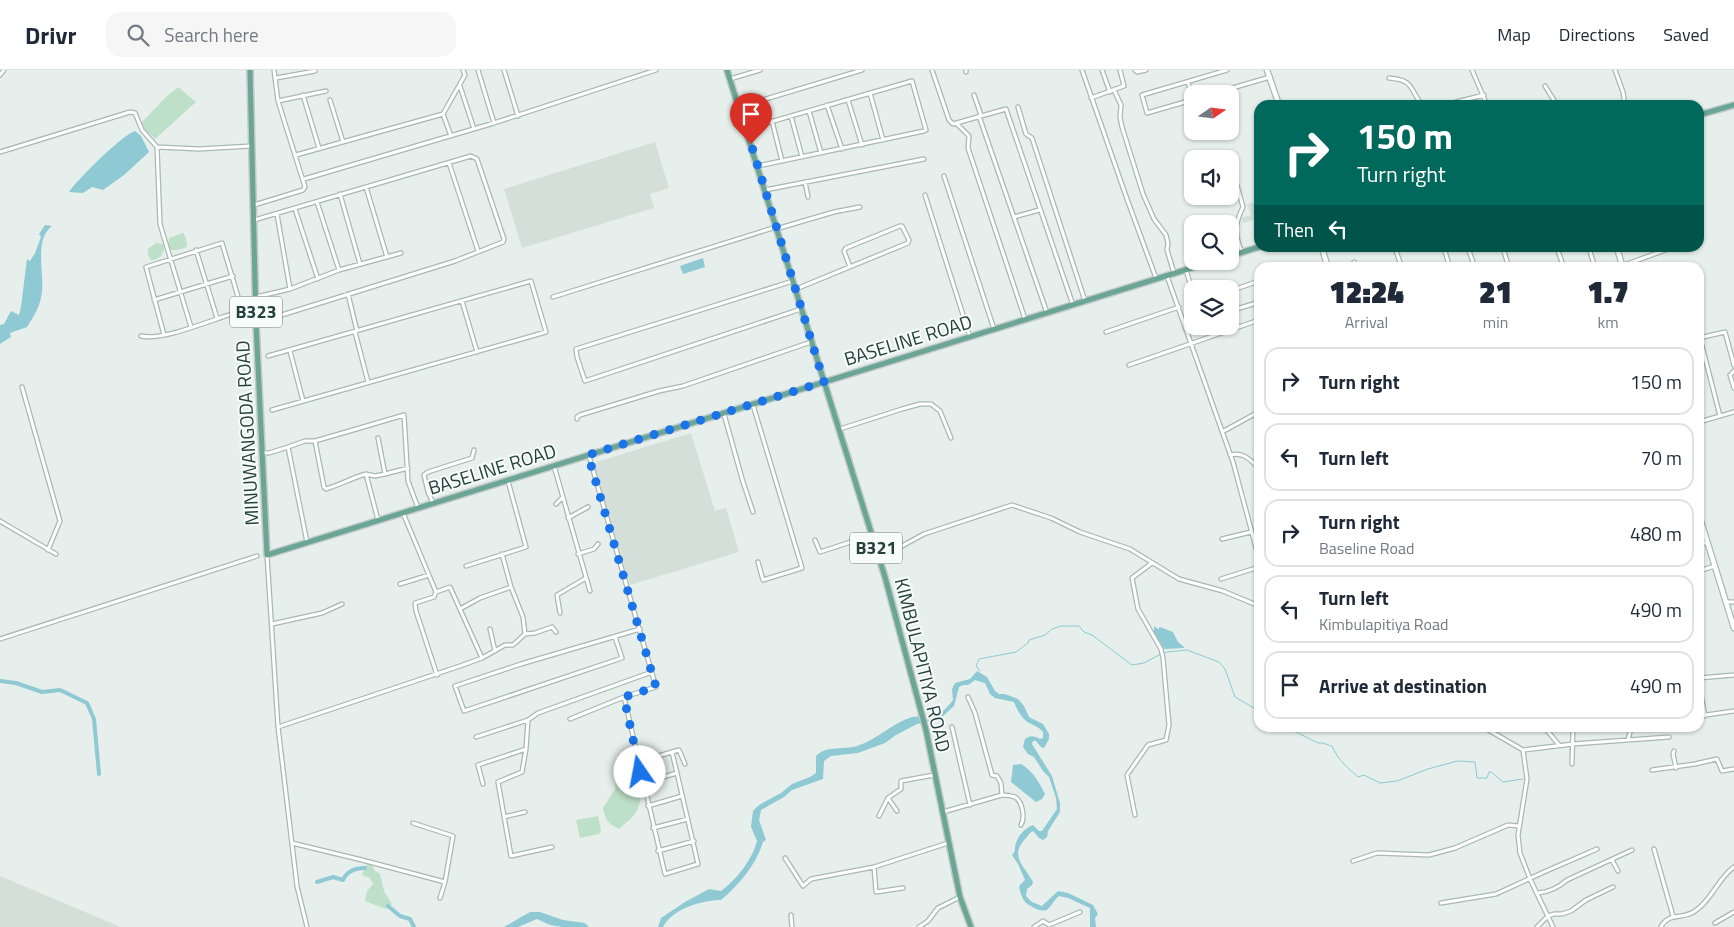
<!DOCTYPE html>
<style>
body{margin:0;font-family:"Titillium Web",sans-serif;background:#f6f6f7;color:#1f2937;height:100vh;display:flex;flex-direction:column;font-size:19px;white-space:nowrap}
*{box-sizing:border-box;margin:0}
p{font-size:16px;color:#747a83}
.icon{flex:none;width:28px;height:28px;fill:none;stroke:currentColor;stroke-width:2;stroke-linecap:round;stroke-linejoin:round}
.map{position:relative;flex:1;overflow:hidden}
.sheet{position:absolute;left:1254px;top:192px;width:450px;height:470px;display:flex;flex-direction:column;background:#fff;border-radius:15px;box-shadow:0 1px 4px #0004}
.sheet>*{flex:none}
.banner{position:absolute;left:1254px;top:30px;width:450px;height:152px;border-radius:15px;box-shadow:0 1px 4px #0004;background:#00695c;color:#fff;overflow:hidden}
.needle{width:32px;rotate:76deg}
.buttons{position:absolute;left:1184px;top:15px;display:grid;gap:10px}
.buttons a{display:grid;place-items:center;width:55px;height:55px;border-radius:10px;background:#fff;box-shadow:0 1px 4px #0004;font-size:25px}
.pin{position:absolute;display:grid;place-items:center;width:42px;height:42px;color:#fff;margin:-51px -21px;border-radius:50% 50% 50% 0;rotate:-45deg;box-shadow:0 0 5px #0007}
.pin .icon{rotate:45deg}
.me{position:absolute;width:55px;margin:-28px;rotate:348deg;stroke-linejoin:round;filter:drop-shadow(0 0 4px #0008)}
.turn{display:flex;align-items:center;gap:18px;height:105px;padding:0 20px;font-size:22px}
.turn .icon{width:65px;height:65px;stroke-width:2.5}
.turn b{display:block;font-size:35px;line-height:42px}
.then{display:flex;align-items:center;height:48px;padding:0 20px;background:#0003;gap:10px;font-size:19px}
.eta{display:flex;justify-content:space-evenly;align-items:center;height:85px;text-align:center}
.eta b{font-size:30px;font-weight:800;line-height:35px}
ul{padding:0;list-style:none}
li{display:flex;align-items:center;gap:15px;height:68px;margin:0 10px 8px;padding:0 10px;border:2px solid #e0e1e3;border-radius:15px}
li div{flex:1}
li b{display:block;font-size:19px}
li em{font-style:normal}
header{display:flex;align-items:center;gap:30px;box-sizing:border-box;height:70px;padding:0 25px;background:#fff;border-bottom:1px solid #e0e1e3}
header strong{font-size:24px}
nav{display:flex;gap:28px;margin-inline-start:auto;font-size:18px}
.search{width:350px;height:45px;background:#f6f6f7;display:flex;align-items:center;gap:12px;box-sizing:border-box;padding:0 18px;border-radius:15px;color:#747a83;font-size:19px}
.map>svg:first-child{display:block}
.built{fill:#d4dfda}
.green{fill:#bfe0c8}
.water{fill:#8ec9d4}
.lines{fill:none;stroke-linecap:round;stroke-linejoin:round}
.stream{stroke:#8ec9d4;stroke-width:1}
.canal{stroke:#8ec9d4;stroke-width:4}
.street-casing{stroke:#a8b8b2;stroke-width:5.5}
.secondary-casing{stroke:#a4bbb3;stroke-width:7}
.primary-casing{stroke:#c2cac8;stroke-width:8}
.street{stroke:#fff;stroke-width:3}
.secondary{stroke:#fff;stroke-width:4.5}
.primary{stroke:#6aa596;stroke-width:5}
.route{stroke:#1a73e8;stroke-width:9;stroke-dasharray:0 16.2}
.labels{text-anchor:middle;stroke-width:4;stroke-linejoin:round;paint-order:stroke}
.shield{fill:#f7fbf9;stroke:#637a73;stroke-width:1}
.shield-label{font-size:18px;font-weight:bold;fill:#24423a}
.street-label{font-size:19px;fill:#24423a;stroke:#f7fbf9}
</style>
<header>
<strong>Drivr</strong>
<div class="search"><svg class="icon" aria-label="search" viewBox="0 0 24 24"><circle cx="10" cy="10" r="6"/><path d="M15 15l6 6"/></svg>Search here</div>
<nav><a>Map</a><a>Directions</a><a>Saved</a></nav>
</header>
<div class="map">
<svg width="1734" height="857" viewBox="0 0 1734 857">
<rect width="100%" height="100%" fill="#e6efeb"/>
<!-- built -->
<path class="built" d="M655 72 669 118 650 124 654 138 522 178 504 119Z
M1259 131V148L1243 153 1241 148 1251 145 1247 134Z
M691 363 715 441 726 438 739 482 630 515 593 393Z
M0 806 111 853 120 857H0Z"/>
<!-- green -->
<path class="green" d="M178 17 196 32 155 69 148 62H145L142 52 166 27Z
M183 163 186 168 187 177 178 180H171L168 176 169 168Z
M156 173 163 174 164 180 161 186 155 190H151L148 185V179Z
M632 683C639 699 645 721 638 738 635 747 625 753 619 759 608 754 605 749 603 738L615 719 618 687 623 684Z
M598 746 601 760 599 764 580 768 576 750Z
M367 793H371L375 801 380 804 384 821 392 834 386 839 365 831 367 821 373 814 370 808 362 805Z"/>
<!-- water -->
<path class="water" d="M135 61 141 66 149 82 124 105 103 120 92 117 83 123 69 122C77 110 122 65 135 61Z
M45 155 52 156C34 170 44 201 42 221 41 235 34 246 27 257L10 263 11 267 0 274V255L4 254 11 241 19 245 21 237 27 189 30 191 35 183 41 167 39 164Z
M703 188 705 197 683 204 680 196Z
M1154 556 1158 559 1160 557 1173 562 1178 572 1185 578 1164 579 1154 562Z
M977 601 987 607 995 621 999 624H1005L1018 629 1024 636 1029 647 1043 654 1049 664V669L1044 678 1041 677 1036 671H1033L1032 674 1052 706 1060 733V742L1048 761 1047 767 1043 770 1039 768 1033 761C1029 763 1028 766 1025 769 1009 787 1025 796 1033 812L1032 815 1027 819 1026 826 1032 832 1042 836 1058 821 1068 823 1093 835 1098 844 1095 848 1096 857H1090V838L1068 828 1059 826C1054 830 1052 835 1048 839 1042 844 1030 836 1025 832 1022 828 1020 822 1019 816L1025 810 1018 794 1012 785 1015 781C1014 770 1023 759 1033 755L1039 761H1042L1057 739 1056 728 1049 707 1043 701 1034 687 1028 684 1023 677 1025 669C1031 665 1034 666 1040 669L1043 668V662C1038 656 1032 655 1026 651 1020 646 1017 639 1014 632L995 628 990 624 985 613 975 610 968 615H963L959 617 954 636 940 649 917 654 896 665 885 673 858 683 831 686 824 691 823 709 792 720 784 727 761 740 759 750 766 770 763 772C756 795 739 815 721 830 702 830 672 839 663 857H658L661 848 685 832 709 819 721 821C737 809 752 790 757 771L751 757 753 741 759 735 781 723 792 714 810 707 816 703V686C827 675 844 680 857 676 877 670 892 653 912 647 921 645 931 649 939 644 944 641 949 635 953 630L952 619 955 613 970 609Z
M1021 694C1033 701 1039 712 1045 724L1042 729 1036 732 1011 712 1013 695Z
M530 842H540L563 850 585 853 589 857H562L550 855 537 849 518 857H504Z"/>
<g class="lines">
<!-- stream -->
<path class="stream" d="M980 601 976 596 979 589 1016 582 1028 573 1029 570 1045 565 1052 559 1061 556H1079L1084 562 1092 565 1132 595 1144 593 1159 585 1167 582 1187 580 1219 592 1225 599 1235 627 1259 641
M1288 658 1318 673H1322L1332 676C1338 690 1347 697 1358 707L1364 705 1380 713 1397 711 1428 699 1457 691 1475 692 1477 708H1487L1489 702H1491L1503 712 1523 709"/>
<!-- canal -->
<path class="canal" d="M0 611 16 613 42 622 60 620 87 633 94 649 99 704
M317 812 333 807 343 810C347 801 355 798 365 798
M388 836 400 846 410 849 414 857"/>
<!-- street casing -->
<g class="street-casing">
<path id="street" d="M478 0 494 53
M504 0 518 46
M932 0 949 50 953 54 1006 39 1073 235
M966 0V2
M1082 0 1127 129 1156 208
M1102 0 1110 22
M1135 0 1137 2 1146 0
M1472 0 1487 35
M1615 0 1623 22 1625 35
M0 5 4 0
M276 8 315 1
M1389 8C1414 10 1409 18 1422 35
M730 9 760 0
M1188 12 1192 28
M460 16 474 59
M1545 16 1557 35
M1114 20 1121 35 1120 47 1122 57 1143 124 1154 149 1166 165 1168 173 1167 180 1174 203
M870 23 883 70
M1212 24 1270 7
M303 25 319 78
M974 25 981 45
M1091 28 1124 16 1120 0
M330 30 343 72
M848 30 862 75
M1192 30 1147 43 1142 25 1227 0
M278 31 326 21
M827 35 842 79
M1444 35 1484 25
M739 37 862 0
M1018 37 1026 64 1032 68 1085 231
M809 41 821 83
M443 44 451 66
M791 46 802 87
M979 46 1047 243
M772 51 782 91
M956 53 969 66 968 78 1025 249
M746 59 912 11 926 60 924 61 758 96
M157 77 160 154 191 257
M0 82 130 42 135 43 142 60 157 77 199 79 251 76
M1228 83 1230 89
M296 85 443 44 465 5 463 0
M1230 90 1243 137C1235 153 1234 164 1242 182
M449 93 478 181
M944 106 994 259
M304 109 494 53 656 0
M805 112 808 127
M366 117 387 187
M765 120 924 89
M340 124 360 194
M925 125 970 267
M317 132 339 200
M254 135 303 120 305 117 278 31 274 0
M295 139 318 209
M277 144 290 219
M1014 147 1039 140
M254 150 471 86 477 89 504 169 503 172 455 191 256 253
M776 159 834 142 860 137
M1395 178 1402 198
M1444 178 1450 198
M1468 178 1475 198
M1503 178 1509 198
M1557 178 1564 198
M1589 178 1595 198
M196 180 217 248
M1354 192 1356 198
M1616 198 1671 178
M1186 200 1192 220
M1167 206 1233 392 1259 489
M793 211 576 279 577 287 585 311 801 239
M796 219 908 173 909 170 902 156H900L846 178 844 181 850 197
M1230 221 1259 211
M348 224 357 261
M256 227 290 219 339 200 401 183
M553 227 776 157
M154 230 233 206
M462 231 477 282
M1230 241 1253 234 1259 230
M1185 257 1192 254
M355 262 368 312
M1106 262 1179 237
M164 265 146 197 222 173 242 240
M141 266C165 272 221 245 249 239
M1699 268 1725 262 1734 295
M1700 268 1720 346
M290 281 303 331
M268 286 531 211 546 262 272 340
M1129 295 1259 250
M1734 301 1730 305 1734 318
M22 317 60 451 48 480
M753 335 802 498 763 510 758 492
M724 344 743 412 753 442
M577 349V347L580 345 659 321 683 316 811 272
M1699 352 1734 342
M840 359 902 339 920 334H931L940 341 951 368
M353 360 315 371 324 417 326 419C339 415 352 408 366 404L378 450
M353 360 404 345 408 411 418 438
M1222 362 1253 345 1259 340
M378 368 385 404 408 398
M263 383H269L288 377
M1230 385C1244 382 1249 389 1259 398
M589 386 656 617 624 627 665 804 698 794 677 703 642 713
M554 396 590 521
M366 404 375 406 385 404
M433 433 428 422 424 405 428 402 472 388 474 380
M556 434 562 428
M403 443 436 522 434 527 415 533 416 541 437 605
M568 448 588 437
M0 451 56 484
M1222 469 1251 462
M815 470 820 482 872 465
M307 472 288 377 305 371H315
M1699 475 1707 472
M502 484 511 517 523 547 525 564 535 563 552 557 556 562
M578 484 594 479 598 474
M267 485 278 657 297 816 307 857
M880 488 924 464 1012 435 1051 448 1080 462 1130 479 1179 509 1223 521 1259 536
M466 496 526 477 508 411
M1699 501 1715 496
M1221 509 1259 497
M400 514 429 505
M436 522 450 517 482 588
M1727 532H1734
M460 539 480 528 511 517
M560 543 557 525 586 508
M272 554 322 543 342 534
M490 559 495 581
M615 567 622 588 464 641 455 616 521 594 640 559
M0 569 257 486
M1699 608 1734 605
M1701 625 1705 646
M968 627 975 643 992 705 997 706 1001 713 1002 725C1006 725 1012 726 1015 727 1023 732 1025 748 1021 755
M1699 646 1734 641
M570 649 624 627
M278 657 460 596 482 588 505 575H513L525 564
M952 657 970 735
M1485 658 1523 680 1573 674 1669 667
M1545 658 1559 675
M476 667 528 650
M1628 670 1631 658
M1523 680 1527 709 1518 765 1520 783 1530 809 1553 857
M1674 681 1673 684 1676 698
M672 682 679 680 685 694
M638 692 672 682 677 703
M1572 694 1573 658
M1652 700 1695 694 1717 689 1722 701 1734 699
M483 714 478 695 526 679
M888 728 897 741
M648 736 682 726
M943 742 1002 725
M1135 745 1127 705 1148 675 1166 670 1169 655 1163 588 1161 579 1138 539 1132 508 1152 493
M879 746 888 728 901 719V711L934 705
M504 747 525 742
M413 753 453 766 445 812 440 828
M653 758 688 749
M292 773 362 790 445 812
M552 777 511 786 498 712 522 702 526 679 528 650 538 643 652 602
M1654 779 1673 846
M658 781 694 771
M785 788 803 816 811 809 874 797 948 773
M1612 790 1618 801
M1353 791 1377 783 1429 785 1455 778 1508 755 1519 756
M874 797 876 822 903 818
M1538 823C1549 822 1558 818 1567 810L1632 780
M1441 833 1496 824 1544 802 1597 779
M791 845 792 857
M1715 853 1734 842
M919 857 928 851 938 838 960 827
M1034 857 1043 851 1049 855 1080 842
M1537 857 1548 846 1554 844H1562L1571 841 1586 830 1613 817
M1661 857C1668 842 1683 850 1695 841 1712 830 1718 808 1734 797"/>
</g>
<!-- secondary casing -->
<g class="secondary-casing">
<path id="secondary" d="M1267 0 1279 35
M1322 178 1328 198
M1617 178 1623 198
M1699 445 1734 558"/>
</g>
<!-- primary casing -->
<g class="primary-casing">
<path id="primary" d="M250 0 256 253 267 485 1214 191
M727 0 885 507 926 660 960 827 971 857
M1699 45 1734 35
M1230 186 1259 177"/>
</g>
<!-- street -->
<use href="#street" class="street"/>
<!-- secondary -->
<use href="#secondary" class="secondary"/>
<!-- primary -->
<use href="#primary" class="primary"/>
</g>
<g class="lines">
<!-- route -->
<path class="route" d="M640 702 624 627 656 617 588 385 824 312 751 74"/>
</g>
<g class="labels">
<!-- shield labels -->
<g class="shield">
<rect x="230" y="226.5" width="52" height="31" rx="4"/>
<rect x="850" y="462.5" width="52" height="31" rx="4"/>
</g>
<g class="shield-label">
<text x="256" y="248">B323</text>
<text x="876" y="484">B321</text>
</g>
<!-- street labels -->
<g class="street-label">
<text transform="translate(908 270) rotate(-17)" y="7">BASELINE ROAD</text>
<text transform="translate(247 363) rotate(-93)" y="7">MINUWANGODA ROAD</text>
<text transform="translate(492 399) rotate(-17)" y="7">BASELINE ROAD</text>
<text transform="translate(923 595) rotate(76)" y="7">KIMBULAPITIYA ROAD</text>
</g>
</g>
</svg>
<div class="buttons">
<a><svg class="needle" viewBox="-14 -14 28 28"><path d="M0-13l5 13h-10z" fill="#e53935"/><path d="M0 13l5-13h-10z" fill="#747a83"/></svg></a>
<a><svg class="icon" aria-label="sound" viewBox="0 0 24 24"><path d="M4 9h4l5-4v14l-5-4H4zM17 9q2 3 0 6"/></svg></a>
<a><svg class="icon" aria-label="search" viewBox="0 0 24 24"><circle cx="10" cy="10" r="6"/><path d="M15 15l6 6"/></svg></a>
<a><svg class="icon" aria-label="layers" viewBox="0 0 24 24"><path d="M12 4l9 5-9 5-9-5zM3 14l9 5 9-5"/></svg></a>
</div>
<div class="pin" style="left:751px;top:74px;background:#d93025"><svg class="icon" aria-label="arrive" viewBox="0 0 24 24"><path d="M6 21V4h12l-3 4 3 4H6"/></svg></div>
<svg class="me" style="left:640px;top:702px" viewBox="-20 -20 40 40"><circle r="19" fill="#fff"/><path d="M0-13L10 11 0 6-10 11z" fill="#1a73e8"/></svg>
<div class="banner">
<div class="turn"><svg class="icon" aria-label="right" viewBox="0 0 24 24"><path d="M7 20v-9h11M14 6l5 5-5 5"/></svg><div><b>150 m</b>Turn right</div></div>
<div class="then">Then<svg class="icon" aria-label="left" viewBox="0 0 24 24"><path d="M17 20v-9H6M10 6l-5 5 5 5"/></svg></div>
</div>
<section class="sheet">
<div class="eta">
<div><b>12:24</b><p>Arrival</p></div>
<div><b>21</b><p>min</p></div>
<div><b>1.7</b><p>km</p></div>
</div>
<ul>
<li><svg class="icon" aria-label="right" viewBox="0 0 24 24"><path d="M7 20v-9h11M14 6l5 5-5 5"/></svg><div><b>Turn right</b></div><em>150 m</em></li>
<li><svg class="icon" aria-label="left" viewBox="0 0 24 24"><path d="M17 20v-9H6M10 6l-5 5 5 5"/></svg><div><b>Turn left</b></div><em>70 m</em></li>
<li><svg class="icon" aria-label="right" viewBox="0 0 24 24"><path d="M7 20v-9h11M14 6l5 5-5 5"/></svg><div><b>Turn right</b><p>Baseline Road</p></div><em>480 m</em></li>
<li><svg class="icon" aria-label="left" viewBox="0 0 24 24"><path d="M17 20v-9H6M10 6l-5 5 5 5"/></svg><div><b>Turn left</b><p>Kimbulapitiya Road</p></div><em>490 m</em></li>
<li><svg class="icon" aria-label="arrive" viewBox="0 0 24 24"><path d="M6 21V4h12l-3 4 3 4H6"/></svg><div><b>Arrive at destination</b></div><em>490 m</em></li>
</ul>
</section>
</div>
